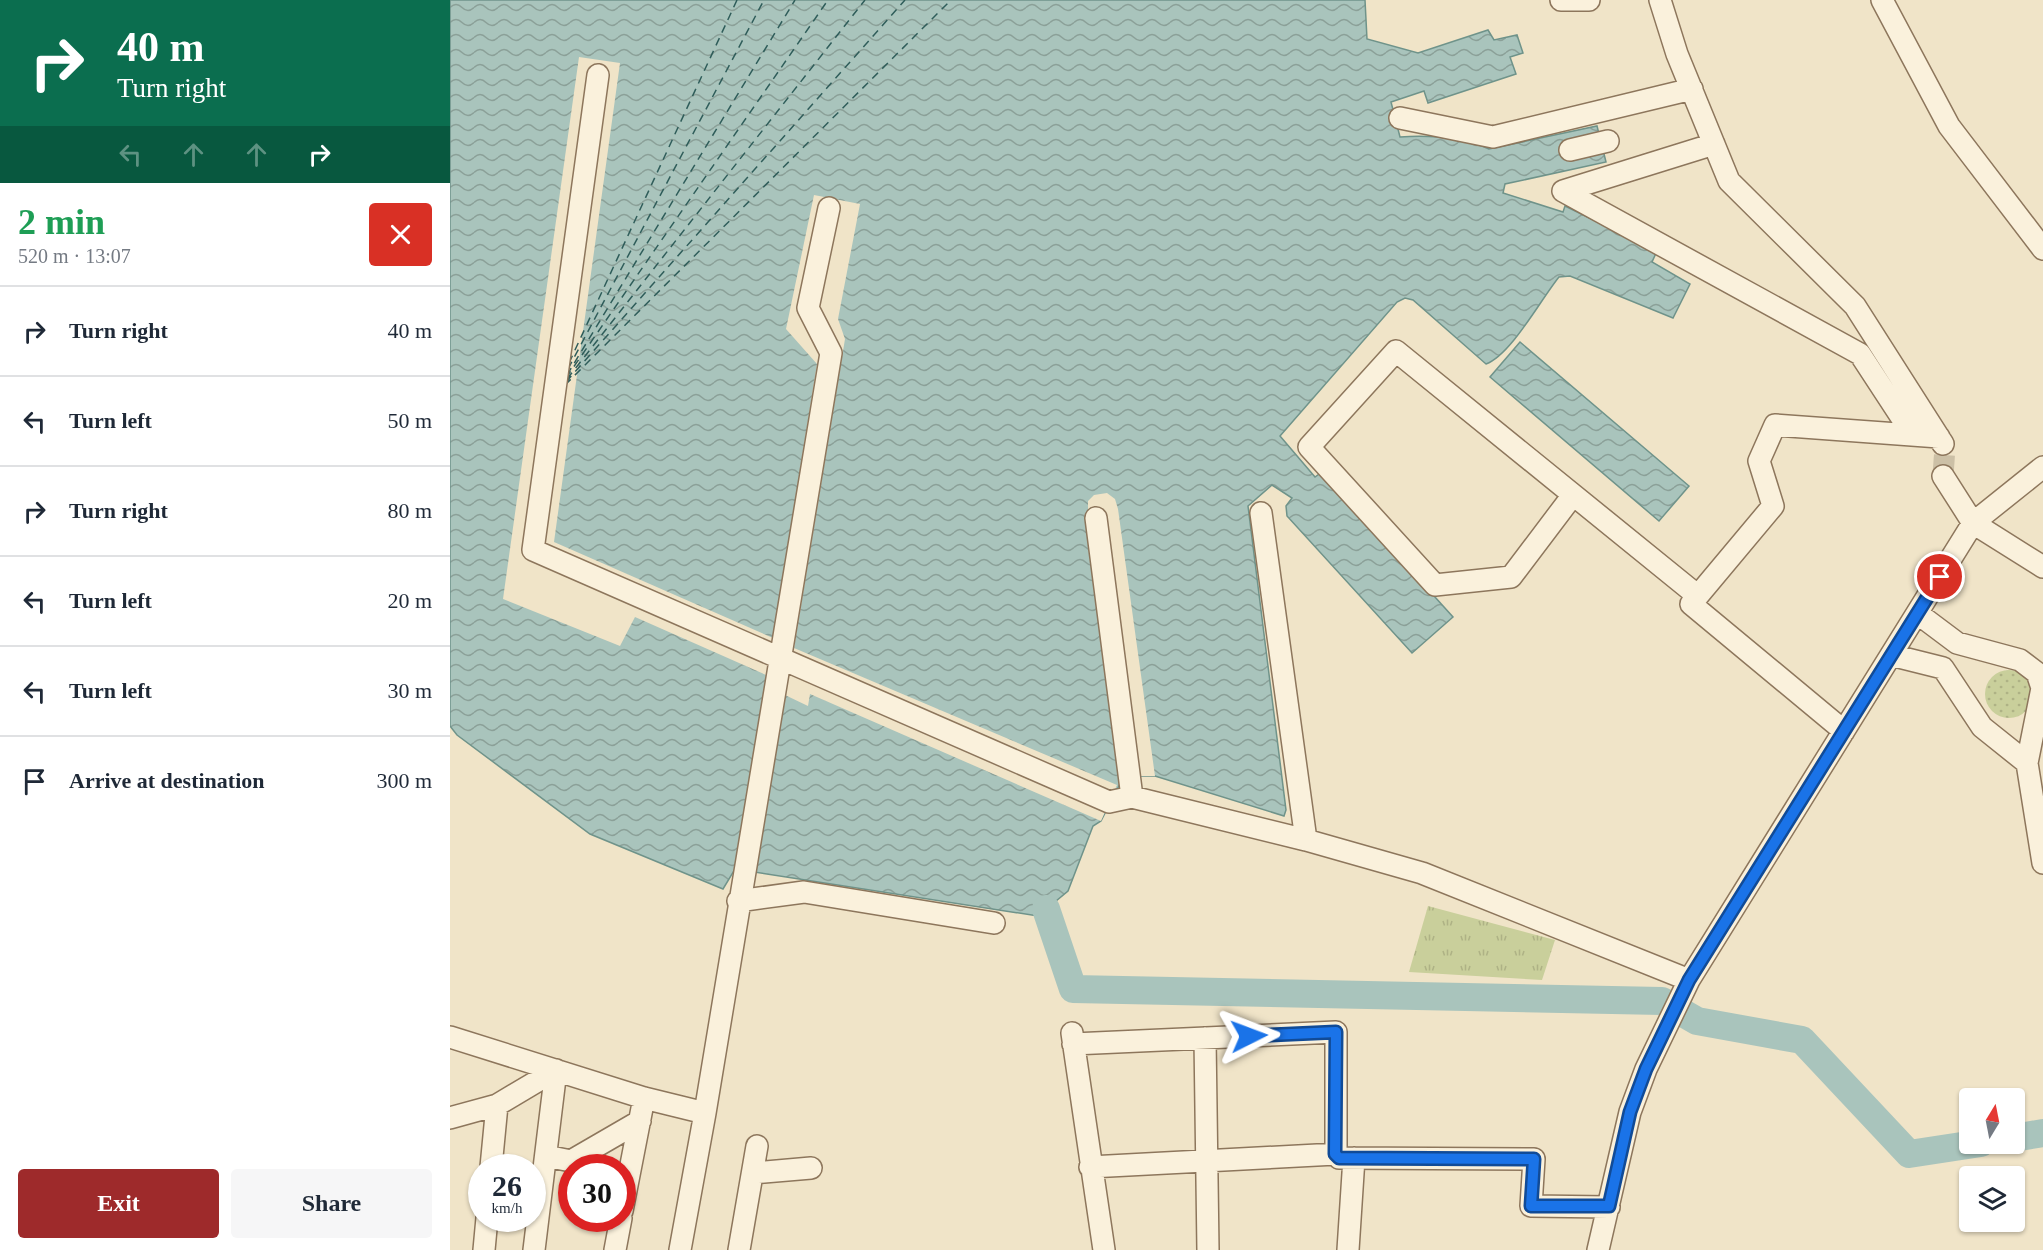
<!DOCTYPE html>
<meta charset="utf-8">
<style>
body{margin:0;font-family:"Times New Roman",serif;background:#f6f6f7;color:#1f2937;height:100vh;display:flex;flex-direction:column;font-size:22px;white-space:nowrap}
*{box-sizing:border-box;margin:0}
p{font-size:20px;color:#747a83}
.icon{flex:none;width:33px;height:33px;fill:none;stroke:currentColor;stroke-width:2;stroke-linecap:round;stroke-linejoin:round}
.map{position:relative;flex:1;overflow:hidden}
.details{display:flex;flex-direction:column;background:#fff;width:450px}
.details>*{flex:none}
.top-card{background:#0b6e4f;color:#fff;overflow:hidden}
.needle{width:39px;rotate:10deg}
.buttons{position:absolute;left:1509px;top:1088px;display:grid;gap:12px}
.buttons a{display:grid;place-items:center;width:66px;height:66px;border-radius:6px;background:#fff;box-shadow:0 2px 4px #0004;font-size:30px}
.speed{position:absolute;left:18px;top:1154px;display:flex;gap:12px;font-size:30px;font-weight:700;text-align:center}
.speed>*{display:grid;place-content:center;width:78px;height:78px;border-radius:50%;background:#fff;box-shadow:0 2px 4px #0004;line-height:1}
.speed small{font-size:15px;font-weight:400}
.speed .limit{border:9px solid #d22;background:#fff;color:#111}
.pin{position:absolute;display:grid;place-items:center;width:51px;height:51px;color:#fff;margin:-26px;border:3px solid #fff;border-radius:50%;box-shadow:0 2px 6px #0007}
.me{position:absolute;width:66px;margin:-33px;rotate:87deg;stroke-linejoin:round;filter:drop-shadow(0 0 4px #0008)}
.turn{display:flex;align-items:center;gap:21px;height:126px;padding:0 18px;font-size:27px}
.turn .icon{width:78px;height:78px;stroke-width:2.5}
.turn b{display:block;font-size:42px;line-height:51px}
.lanes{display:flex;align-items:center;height:57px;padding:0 18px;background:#0003;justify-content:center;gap:30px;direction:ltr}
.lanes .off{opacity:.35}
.round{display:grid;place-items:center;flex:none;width:63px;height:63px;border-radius:6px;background:#f6f6f7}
.summary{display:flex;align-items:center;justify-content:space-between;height:102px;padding:0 18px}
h1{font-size:36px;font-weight:800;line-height:45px;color:#1e9e55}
.button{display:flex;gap:12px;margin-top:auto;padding:12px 18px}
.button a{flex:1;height:69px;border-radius:6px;background:#9e2a2b;color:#fff;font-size:24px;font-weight:800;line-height:69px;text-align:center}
.button a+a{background:#f6f6f7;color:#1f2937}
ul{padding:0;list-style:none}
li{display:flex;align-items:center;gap:18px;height:90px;padding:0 18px;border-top:2px solid #e0e1e3}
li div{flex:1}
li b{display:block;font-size:22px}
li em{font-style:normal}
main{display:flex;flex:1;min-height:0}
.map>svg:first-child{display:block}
.grass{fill:url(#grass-dots)}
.park{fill:url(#park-tufts)}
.water{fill:url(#water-waves);stroke:#6f938a;stroke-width:1.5}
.pier{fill:#f0e4c8}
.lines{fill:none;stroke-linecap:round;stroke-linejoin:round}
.river{stroke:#a9c4bc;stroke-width:28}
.ferry{stroke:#2f5d5a;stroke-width:1.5;stroke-dasharray:8 6;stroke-linecap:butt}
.minor-tunnel{stroke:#ccc0a6;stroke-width:21;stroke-dasharray:21 10;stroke-linecap:butt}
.minor-casing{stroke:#8d765c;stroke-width:24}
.minor{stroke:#faf1dc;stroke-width:21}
.route-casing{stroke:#114b97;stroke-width:15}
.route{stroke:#1a73e8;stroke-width:10}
</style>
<main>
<section class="details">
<div class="top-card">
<div class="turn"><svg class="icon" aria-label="right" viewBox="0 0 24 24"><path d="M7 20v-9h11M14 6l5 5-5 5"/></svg><div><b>40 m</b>Turn right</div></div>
<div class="lanes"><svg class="icon off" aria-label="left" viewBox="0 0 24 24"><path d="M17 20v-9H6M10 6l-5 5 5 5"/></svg><svg class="icon off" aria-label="ahead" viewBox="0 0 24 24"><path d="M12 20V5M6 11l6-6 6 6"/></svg><svg class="icon off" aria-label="ahead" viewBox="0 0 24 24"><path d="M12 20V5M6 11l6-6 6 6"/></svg><svg class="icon" aria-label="right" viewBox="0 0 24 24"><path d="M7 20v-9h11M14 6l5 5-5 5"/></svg></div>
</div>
<div class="summary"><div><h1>2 min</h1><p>520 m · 13:07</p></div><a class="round" style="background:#d93025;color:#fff"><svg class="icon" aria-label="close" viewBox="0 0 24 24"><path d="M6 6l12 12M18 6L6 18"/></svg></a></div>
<ul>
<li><svg class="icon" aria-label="right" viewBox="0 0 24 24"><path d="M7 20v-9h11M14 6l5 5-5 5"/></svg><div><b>Turn right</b></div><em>40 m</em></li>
<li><svg class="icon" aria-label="left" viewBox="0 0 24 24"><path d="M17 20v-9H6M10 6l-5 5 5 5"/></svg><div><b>Turn left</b></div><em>50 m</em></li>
<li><svg class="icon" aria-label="right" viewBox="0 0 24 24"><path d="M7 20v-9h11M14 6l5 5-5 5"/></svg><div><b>Turn right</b></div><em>80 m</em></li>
<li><svg class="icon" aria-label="left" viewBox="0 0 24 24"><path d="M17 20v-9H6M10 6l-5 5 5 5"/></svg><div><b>Turn left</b></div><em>20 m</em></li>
<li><svg class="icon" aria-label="left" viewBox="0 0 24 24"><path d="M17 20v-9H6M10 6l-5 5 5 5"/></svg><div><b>Turn left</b></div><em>30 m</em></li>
<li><svg class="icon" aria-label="arrive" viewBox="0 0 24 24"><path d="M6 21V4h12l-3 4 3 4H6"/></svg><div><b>Arrive at destination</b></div><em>300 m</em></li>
</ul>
<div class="button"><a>Exit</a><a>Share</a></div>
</section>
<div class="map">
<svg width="1593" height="1250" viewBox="0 0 1593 1250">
<defs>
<pattern id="grass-dots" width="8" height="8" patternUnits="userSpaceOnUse" patternTransform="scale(1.5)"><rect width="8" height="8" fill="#c9cf9b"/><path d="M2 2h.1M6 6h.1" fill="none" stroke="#aeb285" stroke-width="1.8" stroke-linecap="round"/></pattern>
<pattern id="park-tufts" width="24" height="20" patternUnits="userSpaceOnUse" patternTransform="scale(1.5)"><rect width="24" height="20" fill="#c9cf9b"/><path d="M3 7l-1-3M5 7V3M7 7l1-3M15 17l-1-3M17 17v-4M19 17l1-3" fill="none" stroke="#aeb285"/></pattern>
<pattern id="water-waves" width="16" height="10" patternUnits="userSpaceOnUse" patternTransform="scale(1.5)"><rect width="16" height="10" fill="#a9c4bc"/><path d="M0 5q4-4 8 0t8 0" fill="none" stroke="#8ba098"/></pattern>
</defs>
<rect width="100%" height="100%" fill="#f0e4c8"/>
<!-- grass -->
<path class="grass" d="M1535 694a24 24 0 1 1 48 0a24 24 0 1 1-48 0Z"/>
<!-- park -->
<path class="park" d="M978 906 1105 940 1092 980 959 972Z"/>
<!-- water -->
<path class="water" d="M0 0H915L917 39 968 53 1038 30 1044 40 1067 35 1073 53 1060 57 1066 74 978 103 974 91 941 102 950 137C980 135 1011 137 1039 149L1147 126 1156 162 1055 184 1053 193 1113 212 1115 206 1207 251 1202 262 1240 284 1223 318 1120 276 1109 277C1091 299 1061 355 1036 364L963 300 955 298 947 302 830 436 865 477 872 472 1003 617 962 653 837 516 836 506 842 498 822 485 798 506 836 810 834 816 705 776H674L651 821 643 826 618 891 588 916 285 869 273 889 140 834 7 735 0 726Z
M1070 342 1239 486 1209 521 1040 377Z"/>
<!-- pier -->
<path class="pier" d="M129 57 170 63 104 542 323 638 367 364 336 329 364 195 410 204 388 319 395 339 344 648 667 785 651 821 360 694 358 706 335 695 294 871 284 869 316 675 185 617 170 646 53 599Z
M657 493 665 499 668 509 705 776H674L638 512V501L644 495Z"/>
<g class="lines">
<!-- river -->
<path class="river" d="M596 909 623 989 1212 1001 1247 1021 1352 1040 1459 1154 1531 1143
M1564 1138 1593 1133"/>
<!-- ferry -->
<path class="ferry" d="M119 363 287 0
M118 369 314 0
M117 375 345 0
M116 378 378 0
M117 379 415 0
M116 382 455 0
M115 385 501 0"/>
<!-- minor-tunnel -->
<path class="minor-tunnel" d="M1493 476 1495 447"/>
<!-- minor casing -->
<g class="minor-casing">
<path id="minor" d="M1111 0H1139
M1210 0 1227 54 1279 181 1405 306 1493 444
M1432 0 1499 126 1593 249
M148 75 83 550 659 802 682 797 856 840 972 873 1239 980
M950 118 1043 137 1242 89
M1264 144 1113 191 1410 354 1463 435
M1120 150 1158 141
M1493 476 1523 523 1593 567
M1123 495 1061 577 985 585 859 447 946 351 1248 596
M811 513 856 840
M646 518 682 797
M1467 613 1507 643 1570 660 1587 673 1592 688 1577 763 1593 863
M1441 655 1493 668 1532 727 1577 763
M1394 731 1241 604 1323 506 1309 461 1325 425 1489 437
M288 901 354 892 544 923
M622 1033 654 1250
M0 1037 194 1098 255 1113
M755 1038 758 1250
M623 1044 886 1032V1154
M0 1118 47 1105 106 1070
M96 1156 121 1161 190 1121
M41 1167 47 1105
M640 1167 886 1154 889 1158 1084 1159 1081 1206 1159 1207
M303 1173 361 1168
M172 1211 194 1098
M34 1250 37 1218
M84 1250 106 1070
M165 1250 171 1218
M230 1250 255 1113 381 353 358 308 379 208
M289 1250 307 1146
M898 1250 904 1158
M1148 1250 1180 1112 1196 1069 1239 980 1523 523 1593 467"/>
</g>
<!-- minor -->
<use href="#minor" class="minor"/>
</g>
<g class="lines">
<!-- route casing -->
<g class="route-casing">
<path id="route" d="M799 1036 886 1032 885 1154 889 1158 1084 1159 1081 1206H1159L1180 1112 1196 1069 1239 980 1490 577"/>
</g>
<!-- route -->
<use href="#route" class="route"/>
</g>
</svg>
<div class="buttons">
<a><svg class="needle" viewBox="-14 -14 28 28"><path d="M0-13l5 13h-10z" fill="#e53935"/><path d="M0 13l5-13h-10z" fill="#747a83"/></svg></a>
<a><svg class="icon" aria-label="layers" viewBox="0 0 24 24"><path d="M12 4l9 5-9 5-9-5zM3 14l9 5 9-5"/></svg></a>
</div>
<div class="speed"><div>26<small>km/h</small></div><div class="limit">30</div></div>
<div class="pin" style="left:1490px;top:577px;background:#d93025"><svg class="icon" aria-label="arrive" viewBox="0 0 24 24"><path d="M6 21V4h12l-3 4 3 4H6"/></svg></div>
<svg class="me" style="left:799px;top:1036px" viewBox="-20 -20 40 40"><path d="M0-17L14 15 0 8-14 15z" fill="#1a73e8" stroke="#fff" stroke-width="4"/></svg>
</div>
</main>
